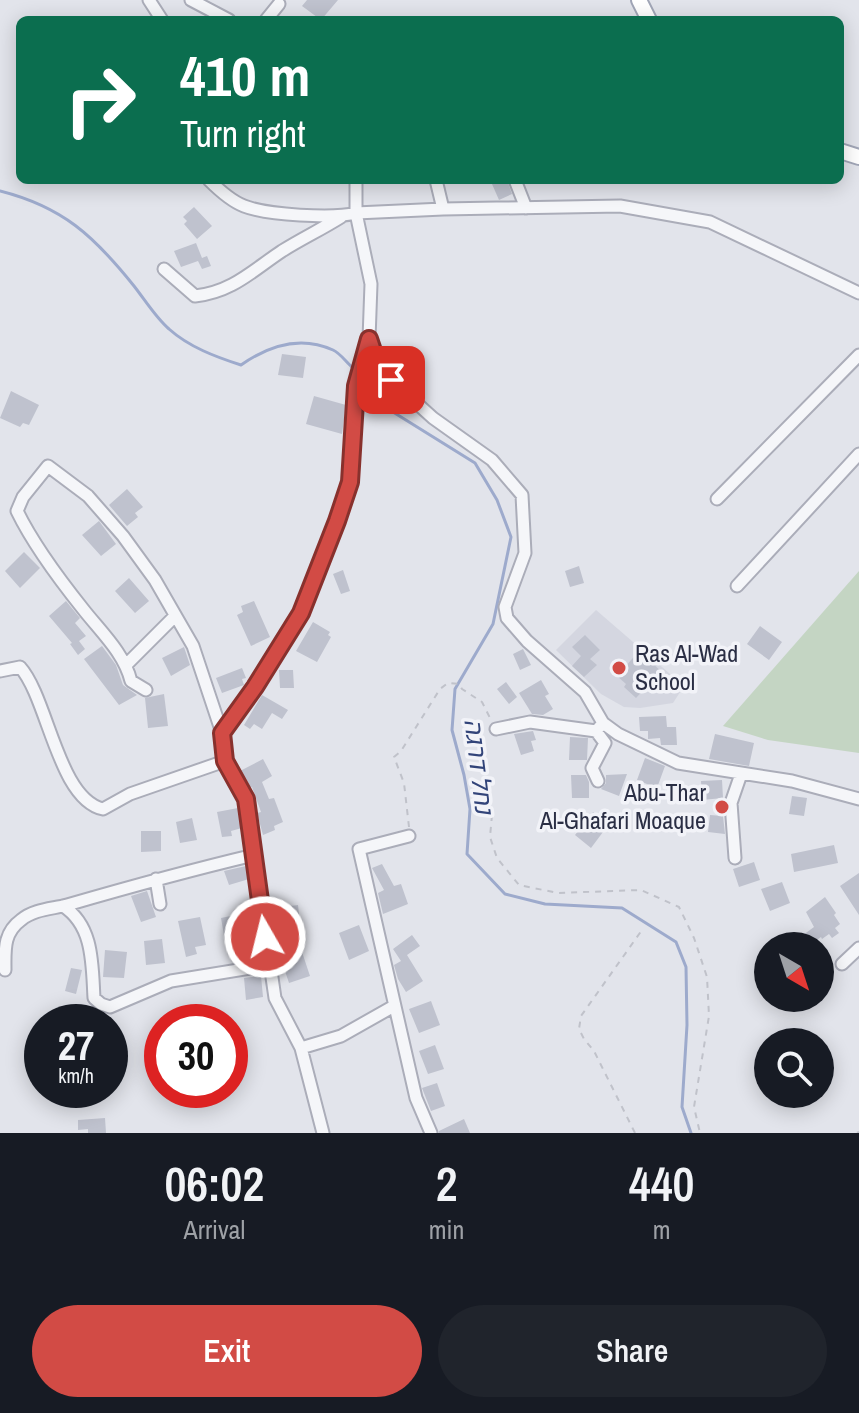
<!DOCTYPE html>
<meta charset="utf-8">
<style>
body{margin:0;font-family:"Archivo Narrow",Heebo,sans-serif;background:#20242c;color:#f1f3f6;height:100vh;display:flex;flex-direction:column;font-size:30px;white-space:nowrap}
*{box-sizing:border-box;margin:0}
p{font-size:26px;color:#9ea1a6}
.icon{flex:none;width:44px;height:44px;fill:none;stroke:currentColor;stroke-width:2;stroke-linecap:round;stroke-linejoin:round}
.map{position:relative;height:1133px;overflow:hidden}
.panel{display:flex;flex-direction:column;background:#171b24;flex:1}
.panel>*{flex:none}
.guide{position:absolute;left:16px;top:16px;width:828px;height:168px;border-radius:12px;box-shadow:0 4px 20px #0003;background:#0b6e4f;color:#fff;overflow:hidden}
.needle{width:52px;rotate:141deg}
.fabs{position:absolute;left:754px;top:932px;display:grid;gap:16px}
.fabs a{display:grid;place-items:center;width:80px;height:80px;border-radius:50%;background:#171b24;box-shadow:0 4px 20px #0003;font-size:40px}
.speed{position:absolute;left:24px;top:1004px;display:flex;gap:16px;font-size:40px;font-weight:700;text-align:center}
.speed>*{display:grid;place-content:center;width:104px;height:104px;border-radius:50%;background:#171b24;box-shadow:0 4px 20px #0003;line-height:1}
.speed small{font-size:20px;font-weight:400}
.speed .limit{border:12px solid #d22;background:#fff;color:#111}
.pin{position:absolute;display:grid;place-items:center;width:68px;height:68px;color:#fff;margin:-34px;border-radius:16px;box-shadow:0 4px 12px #0006}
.me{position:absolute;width:88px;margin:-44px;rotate:352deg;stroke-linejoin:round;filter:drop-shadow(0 0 6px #0008)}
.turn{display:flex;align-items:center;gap:28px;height:168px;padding:0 32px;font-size:36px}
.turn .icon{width:104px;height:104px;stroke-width:2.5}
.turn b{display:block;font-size:56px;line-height:68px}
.eta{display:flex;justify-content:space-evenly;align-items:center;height:136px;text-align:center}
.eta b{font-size:48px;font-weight:600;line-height:56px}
.primary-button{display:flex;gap:16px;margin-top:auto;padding:16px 32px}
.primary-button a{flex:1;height:92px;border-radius:48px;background:#d24b45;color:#fff;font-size:32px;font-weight:600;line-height:92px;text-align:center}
.primary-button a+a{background:#20242c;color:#f1f3f6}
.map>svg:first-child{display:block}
.built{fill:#d4d6e0}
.green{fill:#c4d5c3}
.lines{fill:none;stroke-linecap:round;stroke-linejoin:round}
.stream{stroke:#9daacc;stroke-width:3}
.building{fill:#bfc2ce}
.minor-casing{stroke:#abadb9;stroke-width:15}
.major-casing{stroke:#a1a6b7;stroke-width:18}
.path{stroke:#c0c2ca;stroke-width:2;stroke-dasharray:6 6;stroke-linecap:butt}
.minor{stroke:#f5f6f9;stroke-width:11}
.major{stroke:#fff;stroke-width:14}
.route-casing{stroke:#88312d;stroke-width:20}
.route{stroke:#d24b45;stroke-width:14}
.poi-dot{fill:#d24b45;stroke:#f2f3f8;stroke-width:3}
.labels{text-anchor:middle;stroke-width:7;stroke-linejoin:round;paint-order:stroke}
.poi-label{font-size:24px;fill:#2a2e44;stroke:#f2f3f8;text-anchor:start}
.water-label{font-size:26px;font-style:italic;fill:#324479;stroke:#f2f3f8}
</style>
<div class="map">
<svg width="859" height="1133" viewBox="0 0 859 1133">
<rect width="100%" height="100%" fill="#e2e4eb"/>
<!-- built -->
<path class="built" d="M596 610 684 686 673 703 640 708 624 707 601 694 556 650Z"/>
<!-- green -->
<path class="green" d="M859 571V753L768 740 723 726Z"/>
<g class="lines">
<!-- stream -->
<path class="stream" d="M0 191C63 207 94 236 134 286 145 300 156 318 169 329 189 347 216 357 241 365 268 346 300 335 333 350 340 353 346 362 352 367
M363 374 393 412 475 463 497 500 511 537 493 624 455 689 452 730 464 775 470 809 467 854 505 894 545 904 622 908 676 942 686 967 687 1025 682 1107 691 1133"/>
</g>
<!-- building -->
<path class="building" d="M307 0H338L321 20 302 6Z
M503 180H507L512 194 499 200 492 184Z
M194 207 212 226 197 239 184 224 187 221 183 217Z
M196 243 202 258 207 256 211 266 202 269 198 261 181 267 174 251Z
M282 354 306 357 303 378 278 375Z
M11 391 39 405 29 425 23 423 20 427 0 418Z
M314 396 346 405 342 434 306 424Z
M127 489 143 507 135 513 138 517 127 526 109 505Z
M99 521 116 544 101 556 82 535Z
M24 552 40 568 20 588 5 571Z
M579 566 584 583 570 587 565 571Z
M343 570 350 591 341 594 333 574Z
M129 578 149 601 135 613 115 591Z
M66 601 80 618 75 623 86 636 79 641 85 649 78 655 70 644 72 643 49 616Z
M254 601 270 637 251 646 237 615 243 612 241 606Z
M313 622 330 632 328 635 331 637 317 662 296 651Z
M760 626 782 642 769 660 747 644Z
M585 635 600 650 590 659 597 665 584 677 572 666 581 656 572 647Z
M102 646 116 665 123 685 137 695 119 705 84 659Z
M184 647 190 665 171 676 162 658Z
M523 649 531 665 520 670 513 654Z
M639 651 674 683 664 694 651 682 636 698 624 687 626 684 617 676Z
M242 668 246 678 242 679 244 685 222 693 216 678Z
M279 670H293L294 688H280Z
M541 680 549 694 545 696 553 709 543 715 532 714 519 693Z
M506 682 517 697 509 704 497 689Z
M164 694 168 726 148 728 145 698Z
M262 695 288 710 282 719 272 713 262 729 254 724 250 729 244 725Z
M666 716 667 727H676L677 745H661L660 738 648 739V731H640L639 717Z
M533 731 536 740 531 741 534 751 521 755 514 734Z
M715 734 754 743 749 766 709 759Z
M570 737 588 738 587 760H569Z
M645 758 665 766 657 788 637 780Z
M263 759 272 776 262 782 269 799 274 798 283 822 274 826 275 830 263 835 257 813 261 812 252 787 250 788 240 771Z
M627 774 619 796 601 789 606 783V775Z
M571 775H586L589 782V798H572Z
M722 780 723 798 702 800 701 781Z
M792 796 807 798 804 816 789 814Z
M238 808 242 828 231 831 232 836 222 837 217 812Z
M593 812 609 824 591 848 575 835 589 817V822Z
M710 815 723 816 725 834 708 832Z
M192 818 197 840 180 843 176 822Z
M141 831H161V851L141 852Z
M834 845 838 863 794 872 791 854Z
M754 862 760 880 739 887 733 869Z
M382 864 394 886 401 884 408 904 383 914 378 893 384 890 372 868Z
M246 866 249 879 229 885 224 871Z
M859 873V915L840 886Z
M782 882 790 903 770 911 761 889Z
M147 891 156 917 141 922 131 896Z
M825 897 836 913 834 915 840 924 835 928 839 933 832 938 829 934 822 939 821 937 809 946H788L814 927 806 912Z
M298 905 301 932 279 935 276 908Z
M245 913 250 936 225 941 221 918Z
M200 917 206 945 195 947 197 954 186 957 178 921Z
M359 925 369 951 349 960 339 933Z
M412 935 420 946 407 955 423 981 406 992 398 979 394 965 401 961 393 949Z
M162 939 165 963 146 965 144 941Z
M105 950 127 952 124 978 103 977Z
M302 952 310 976 289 983 281 959Z
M71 968 82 970 76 994 65 991Z
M261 976 263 997 246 1000 244 978Z
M431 1001 440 1025 419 1033 409 1009Z
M435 1045 444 1069 428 1074 419 1051Z
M437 1083 445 1106 431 1111 422 1088Z
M105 1118 106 1133H88V1129L78 1130V1120Z
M464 1119 470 1133H439V1131Z"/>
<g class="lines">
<!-- minor casing -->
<g class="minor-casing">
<path id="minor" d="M149 0 162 20
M191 0 229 20
M266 20 279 4
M209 180C219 190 231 201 244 206 267 215 333 219 356 213L443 209 620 206 710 222 859 293
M356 180V213L371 284 369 339 376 360 391 380 433 418 492 460 522 495 525 553 505 607 507 618 527 641 585 692 603 723 618 734 678 763 792 781 859 799
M436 180 443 209
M515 180 526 208
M164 269 195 296C232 292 252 271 282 251 301 239 322 229 341 217
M717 499 859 355
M737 586 859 454
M127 664 175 616
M0 671 20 667C48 698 58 799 103 809L130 794 225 761
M146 690 131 681C124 653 101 632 83 609 59 579 34 546 17 511L23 497 48 466 88 496 123 536 155 580 193 646 222 733
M496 729 530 722 596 731 603 723
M596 731 605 743 592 768 598 781
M409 836 359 849 416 1098 431 1133
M735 858 731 803 741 774
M156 879 160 904
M63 906C94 926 92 965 94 998L101 1004 110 1007 171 981 269 965
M842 964 859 948
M5 970C5 951 3 933 21 920 34 909 52 909 67 905 129 887 191 870 254 855
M301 1048 341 1036 394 1006
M323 1133 301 1048 275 998 246 799 225 761 222 733 255 687 301 613 337 521 350 482 356 386 369 339"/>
</g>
<!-- major casing -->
<g class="major-casing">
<path id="major" d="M639 0 649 20
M840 151 859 157"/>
</g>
<!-- path -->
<path class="path" d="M492 815 490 837 497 858 519 885 558 893 641 890 679 907 694 938 707 977 709 1016 694 1107 700 1133
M409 827 404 783 394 757 401 751 440 689 448 683 459 684 462 689 482 702 491 720
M635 1133 594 1051 584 1039 579 1029 581 1016 642 930
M857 1133 859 1132"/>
<!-- minor -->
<use href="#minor" class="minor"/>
<!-- major -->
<use href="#major" class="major"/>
</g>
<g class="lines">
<!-- route casing -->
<g class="route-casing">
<path id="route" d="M265 937 246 799 225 761 222 733 255 687 301 613 337 521 350 482 356 386 369 339 376 360 391 380"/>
</g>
<!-- route -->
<use href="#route" class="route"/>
</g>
<!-- markers -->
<g class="poi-dot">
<circle cx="619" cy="668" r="8"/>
<circle cx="722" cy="807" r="8"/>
</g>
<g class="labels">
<!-- poi labels -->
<g class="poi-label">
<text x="635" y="662">Ras Al-Wad<tspan x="635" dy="28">School</tspan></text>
<text x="706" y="801" text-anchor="end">Abu-Thar<tspan x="706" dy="28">Al-Ghafari Moaque</tspan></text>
</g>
<!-- water labels -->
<g class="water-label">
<text transform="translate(479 766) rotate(83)" y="9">נחל דרגה</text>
</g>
</g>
</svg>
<div class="fabs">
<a><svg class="needle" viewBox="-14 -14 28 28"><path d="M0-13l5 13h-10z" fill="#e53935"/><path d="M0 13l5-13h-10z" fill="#9ea1a6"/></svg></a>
<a><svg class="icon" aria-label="search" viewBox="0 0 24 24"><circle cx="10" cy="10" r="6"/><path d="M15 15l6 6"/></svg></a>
</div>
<div class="speed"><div>27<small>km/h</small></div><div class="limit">30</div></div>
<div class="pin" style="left:391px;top:380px;background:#d93025"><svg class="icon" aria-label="arrive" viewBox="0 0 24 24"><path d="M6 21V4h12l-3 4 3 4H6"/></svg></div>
<svg class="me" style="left:265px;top:937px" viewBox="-20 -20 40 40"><circle r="17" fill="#d24b45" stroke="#fff" stroke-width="3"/><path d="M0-11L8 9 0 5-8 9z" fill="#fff"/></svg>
<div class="guide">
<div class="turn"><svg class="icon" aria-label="right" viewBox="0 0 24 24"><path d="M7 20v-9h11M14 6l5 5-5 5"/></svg><div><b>410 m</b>Turn right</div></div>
</div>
</div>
<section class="panel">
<div class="eta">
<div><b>06:02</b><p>Arrival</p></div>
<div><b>2</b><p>min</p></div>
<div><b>440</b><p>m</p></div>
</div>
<div class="primary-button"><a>Exit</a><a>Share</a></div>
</section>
